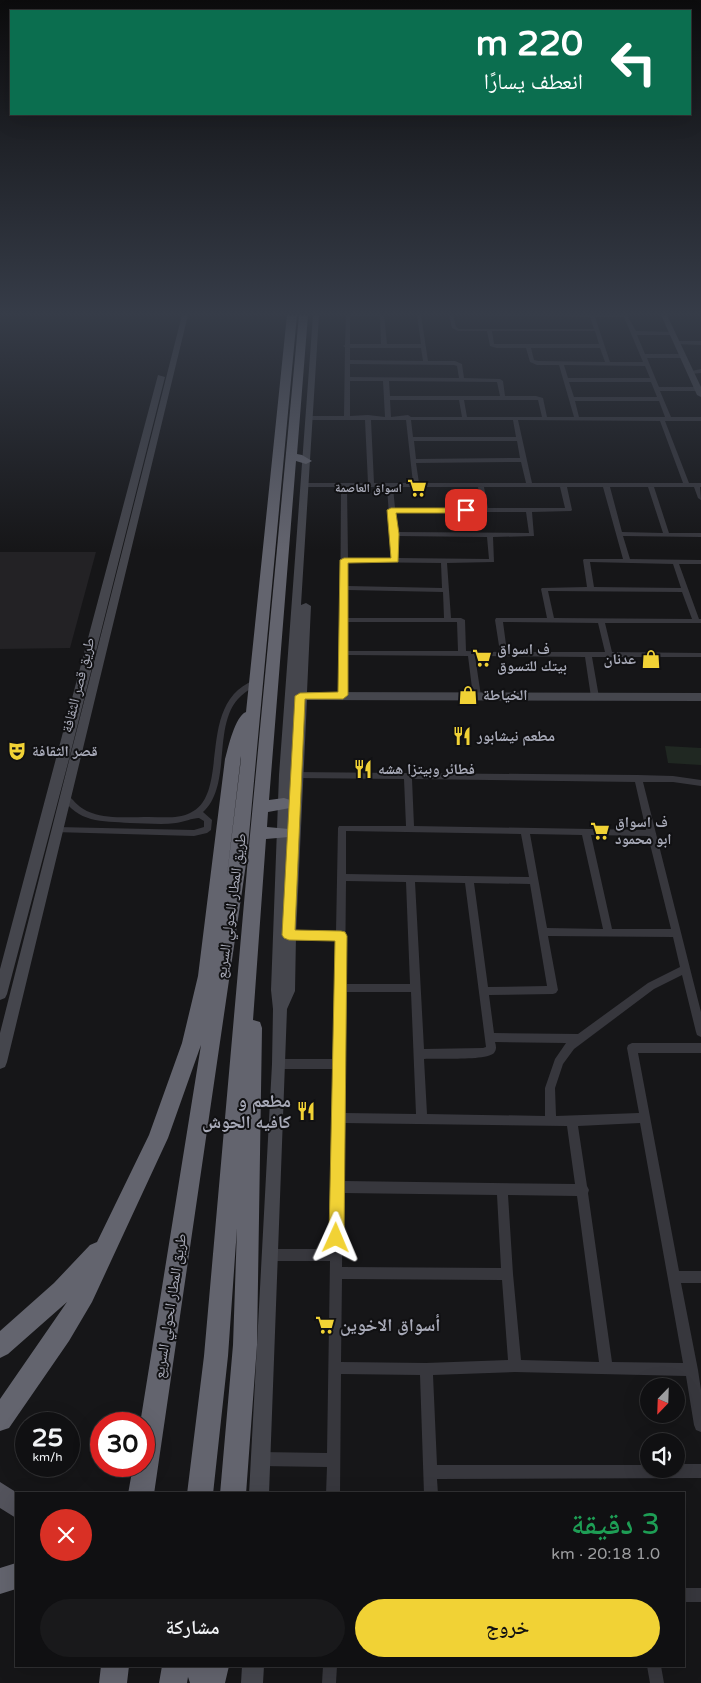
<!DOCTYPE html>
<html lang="ar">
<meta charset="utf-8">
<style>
body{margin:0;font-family:"Varela Round","Noto Naskh Arabic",sans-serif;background:#19191b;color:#f1f3f6;direction:rtl;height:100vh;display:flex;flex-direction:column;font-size:19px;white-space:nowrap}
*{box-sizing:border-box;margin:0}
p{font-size:16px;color:#9c9d9f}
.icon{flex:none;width:28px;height:28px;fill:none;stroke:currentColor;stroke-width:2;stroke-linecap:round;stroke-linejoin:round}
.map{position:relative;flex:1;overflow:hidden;direction:ltr}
.side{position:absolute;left:15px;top:1492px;width:670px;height:175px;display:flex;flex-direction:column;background:#101012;border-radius:0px;box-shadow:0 5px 20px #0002,0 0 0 1px #303032;direction:rtl}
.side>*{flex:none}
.guide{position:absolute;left:10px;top:10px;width:681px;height:105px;border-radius:0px;box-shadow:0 5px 20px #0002,0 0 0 1px #303032;direction:rtl;background:#0b6e4f;color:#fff;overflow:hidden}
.needle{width:32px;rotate:203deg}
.controls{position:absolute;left:640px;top:1378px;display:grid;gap:10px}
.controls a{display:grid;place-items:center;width:45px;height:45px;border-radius:50%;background:#101012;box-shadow:0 5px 20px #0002,0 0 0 1px #303032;font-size:25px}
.speed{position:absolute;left:15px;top:1412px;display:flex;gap:10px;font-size:25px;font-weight:700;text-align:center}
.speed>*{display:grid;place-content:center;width:65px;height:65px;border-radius:50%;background:#101012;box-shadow:0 5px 20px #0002,0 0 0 1px #303032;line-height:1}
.speed small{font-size:12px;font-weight:400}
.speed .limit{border:8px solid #d22;background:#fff;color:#111}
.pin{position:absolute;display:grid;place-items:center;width:42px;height:42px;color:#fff;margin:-21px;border-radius:10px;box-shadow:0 2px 8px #0006}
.me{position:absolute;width:55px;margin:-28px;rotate:1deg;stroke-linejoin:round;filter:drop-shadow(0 0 4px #0008)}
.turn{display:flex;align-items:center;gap:18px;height:105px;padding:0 25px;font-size:22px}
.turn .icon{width:65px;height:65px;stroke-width:2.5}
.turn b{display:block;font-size:35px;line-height:42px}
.round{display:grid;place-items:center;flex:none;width:52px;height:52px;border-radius:26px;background:#19191b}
.summary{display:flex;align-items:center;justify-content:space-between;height:85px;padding:0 25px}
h1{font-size:30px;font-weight:600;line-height:38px;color:#1e9e55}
.button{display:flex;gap:10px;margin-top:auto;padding:10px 25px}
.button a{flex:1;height:58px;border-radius:30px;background:#f1d235;color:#111;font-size:20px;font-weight:600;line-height:58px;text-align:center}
.button a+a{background:#19191b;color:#f1f3f6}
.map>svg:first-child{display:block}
.built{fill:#232225}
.green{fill:#202822}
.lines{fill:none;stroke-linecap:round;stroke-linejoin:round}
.street{fill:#37373d;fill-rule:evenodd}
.secondary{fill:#45464d;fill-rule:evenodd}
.primary{fill:#53535c;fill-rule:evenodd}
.highway{fill:#63646e;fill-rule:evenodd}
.route{fill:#f1d235;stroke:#9d8822}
.labels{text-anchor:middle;stroke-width:4;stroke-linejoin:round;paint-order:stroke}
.far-poi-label{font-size:12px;font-weight:bold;fill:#a8aab8;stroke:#111113;text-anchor:end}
.poi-label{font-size:15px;font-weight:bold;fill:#a8aab8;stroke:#111113;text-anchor:start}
.street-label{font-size:15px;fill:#a8aab8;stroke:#111113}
.near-poi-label{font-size:18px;font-weight:bold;fill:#a8aab8;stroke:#111113;text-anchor:end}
</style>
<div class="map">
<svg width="701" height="1683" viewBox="0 0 701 1683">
<rect width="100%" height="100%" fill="#161618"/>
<!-- built -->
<path class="built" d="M0 552H96L70 648 0 649Z"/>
<!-- green -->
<path class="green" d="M665 746 701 748V765L668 763Z"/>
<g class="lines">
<!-- street -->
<path class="street" d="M346 315H384L387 344H421L417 315H421L428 361H455L462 364 464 378 500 379 503 381 505 396H536L543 398 547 417H574L559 365H537L530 362 526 348H497L490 346 487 331H458L452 328 449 315H453L456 327 459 329H594L590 317 489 316 487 315H627L636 331 675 332V334L673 335H637L645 354H683L686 356 683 358H647L659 387H698L701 389 698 391H660L671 417H701V421H665L689 483H701V487H700L701 500 698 498 694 487H654L669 533H701V537L623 536 630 559 701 560V564H679L699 619H701V623H605L612 652 701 653V657H592L599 697 595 700 591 697 585 657 475 656 481 696 477 699 473 696 468 656 347 655V695L346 697H340L339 695 340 655 338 653 340 651 341 487H305L302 485 305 483H368L365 420H309L306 418 309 416H344L345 347 343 346 345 345ZM350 316H380L381 344H350ZM595 317H624L643 362H610ZM492 331H595L599 344H494ZM350 348H421L423 361 350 360ZM531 348H600L605 362 538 361 534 360ZM350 364 454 365 457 366 459 378 350 377ZM564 365 645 366 650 378H568ZM350 381H383L385 417 368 415 350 416ZM389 381 497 382 500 396H390ZM569 382H651L657 397H574ZM390 400H459L462 417H411L408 415 391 417ZM464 400H538L542 417H467ZM575 401H659L665 417H579ZM371 420H406L413 483H374ZM411 420H513L516 437H413ZM518 420 660 421 683 483H532ZM414 441H517L520 458 416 459ZM521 462 526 483H419L416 463ZM347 487H387L392 558H348ZM393 487H478L482 508H395ZM484 487H560L565 508H488ZM567 487H603L623 559H584L583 560 587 587 542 588 541 589 547 618H496L495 620 500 652 466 651 465 620 461 618H451L447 563 494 562 493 537 534 536 532 512 571 511 572 510ZM610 487H648L663 533 622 532ZM395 512H526L529 533 396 532ZM397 536 487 537 489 559 398 558ZM348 562 441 563 442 588 348 586ZM590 562 673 564 681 588 594 587ZM348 590 443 592 444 618H347ZM548 591 682 592 692 619 554 618ZM347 622H457L458 651H347ZM503 622 598 623 605 652H507Z
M677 341H701V345L675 344V342Z
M701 369V373L690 374 687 372Z
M255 680 258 681 259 683 258 685C252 688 246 691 241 696 211 723 233 785 203 812L212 820 211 830 207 833 194 836 54 832 53 830 57 827 194 830 204 827V821L199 818C192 818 184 822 176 823 161 825 145 823 130 823 101 821 78 823 61 796L65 793C69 795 70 797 73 800 78 806 85 811 92 813 108 819 132 817 149 817 162 817 178 819 190 813 232 794 194 703 255 680Z
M293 772 638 775 673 776 701 780V786L673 782H643L701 1012V1037L697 1035 696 1032 682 975 654 989 574 1049 563 1064 555 1088 556 1116 639 1113 627 1048 628 1045 632 1043H701V1053H638L679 1271H701V1283H681L698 1370 701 1390V1432L696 1430 694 1425 686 1376 515 1372 433 1375 437 1465H649V1469H676V1464H701V1478L437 1479 438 1494H424L420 1375 341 1374 340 1494H326L327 1467 260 1466 255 1464 253 1459 255 1454 260 1452 327 1453 330 1261H270L266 1259 264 1255 266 1251 270 1249H330L334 1069H279L275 1067 274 1064 275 1061 279 1059H334L336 940 289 939 286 938 284 935 286 932 289 931 336 932 338 828 339 826H406L404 779 293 778 289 775ZM412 779 635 782 646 830 414 826ZM346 831 521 834 529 877 346 874ZM530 834 582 835 603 929 547 928ZM591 835 648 836 671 929H612ZM346 881 406 882 410 984H345ZM415 882 465 883 486 1047 483 1048 424 1049ZM474 883 530 884 547 986 488 987ZM548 936 673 937 680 967 648 983 578 1034 494 1033 489 995 553 994 556 993 558 990ZM345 992H411L416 1114 344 1113ZM495 1042 566 1043 555 1059 545 1088V1116L427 1114 424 1059C438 1058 486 1061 494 1053 497 1049 496 1046 495 1042ZM343 1123 567 1126 575 1184 343 1181ZM640 1123 683 1363 612 1362 588 1193 589 1190 587 1186 578 1126ZM343 1193 497 1195 501 1268 342 1267ZM508 1195 577 1196 599 1362 521 1360 513 1274ZM342 1279 502 1280 508 1360 426 1363 341 1362Z
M684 1588H701V1602H684Z
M323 1666H337L336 1683H322Z
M647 1666H661L664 1683H650Z"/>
<!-- secondary -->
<path class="secondary" d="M182 315H188L7 1062 5 1067 0 1069V1033Z
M313 315H319L301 605 306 603 311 606 307 692 701 693V701L307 700 296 935 295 991 287 1009 269 1494H249L272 1064 273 1009 271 990 279 775Z
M661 315H667L701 387V397L697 395Z
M158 375 165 377 68 763 7 994 5 998 0 1000V969Z
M242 1666H264L263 1683H241Z"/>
<!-- primary -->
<path class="primary" d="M0 1482 19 1494H16V1518L0 1508Z"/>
<!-- highway -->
<path class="highway" d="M287 315H297L247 857 154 1494H128L133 1466H144V1424H140L201 1045 168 1138 92 1302 69 1341 9 1428 0 1431V1399L67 1302 8 1354 0 1358V1331L54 1283 90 1245 97 1242 149 1135 182 1043 198 976 225 759C228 748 235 716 246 712ZM241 756 226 884 241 759Z
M299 315H308L297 454 302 455 312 461 306 464 296 461 269 800 284 798 290 800 292 804 290 808 268 812 267 827 289 829 291 833 289 837 266 839 253 1020 260 1022 262 1028 257 1345 246 1494H220L233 1345 237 1228 228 1356 213 1494H187L204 1356 250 835Z
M16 1563V1589L0 1594V1568Z
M101 1666H129L127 1683H99Z
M162 1666H229L225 1683H190L188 1677 187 1683H159Z"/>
</g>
<!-- sky -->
<linearGradient id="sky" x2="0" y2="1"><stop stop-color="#0c0c0d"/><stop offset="0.57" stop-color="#363c48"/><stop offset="1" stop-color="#363c48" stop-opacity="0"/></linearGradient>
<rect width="701" height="550" fill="url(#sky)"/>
<!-- route -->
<path class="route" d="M391 508H466L470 510 466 513H396L399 534 398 562 348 563V695L343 699H305L295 930 341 931 345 932 347 936 344 1238 342 1243 336 1245 331 1243 329 1238 335 941 289 940 284 938 282 935 295 696 300 693 338 692 340 560 344 558H391L387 510Z"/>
<!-- icons -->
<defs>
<g id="supermarket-bare" transform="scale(1.5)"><path d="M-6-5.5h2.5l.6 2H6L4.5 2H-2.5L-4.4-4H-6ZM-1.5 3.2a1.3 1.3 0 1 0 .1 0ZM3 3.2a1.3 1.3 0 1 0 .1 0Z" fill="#f1d235" stroke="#111113" stroke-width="2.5" paint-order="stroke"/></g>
<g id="shop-bare" transform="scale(1.5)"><path d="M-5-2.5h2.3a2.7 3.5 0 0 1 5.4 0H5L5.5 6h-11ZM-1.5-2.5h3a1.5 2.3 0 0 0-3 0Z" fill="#f1d235" stroke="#111113" stroke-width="2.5" paint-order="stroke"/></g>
<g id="restaurant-bare" transform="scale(1.5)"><path d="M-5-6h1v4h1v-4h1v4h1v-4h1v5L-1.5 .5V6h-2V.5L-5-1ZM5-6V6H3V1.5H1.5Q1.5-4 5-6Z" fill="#f1d235" stroke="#111113" stroke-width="2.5" paint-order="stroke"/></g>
<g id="theatre-bare" transform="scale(1.5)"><path d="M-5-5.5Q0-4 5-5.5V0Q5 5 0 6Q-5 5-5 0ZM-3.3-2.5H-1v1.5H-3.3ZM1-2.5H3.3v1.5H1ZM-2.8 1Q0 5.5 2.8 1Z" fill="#f1d235" stroke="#111113" stroke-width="2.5" paint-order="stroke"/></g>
</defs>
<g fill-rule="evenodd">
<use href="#supermarket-bare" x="417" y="488"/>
<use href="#supermarket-bare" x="482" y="658"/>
<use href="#shop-bare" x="651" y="659"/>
<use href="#shop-bare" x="468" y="695"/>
<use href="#restaurant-bare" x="462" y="736"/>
<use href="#theatre-bare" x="17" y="751"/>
<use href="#restaurant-bare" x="363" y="769"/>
<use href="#supermarket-bare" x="600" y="831"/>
<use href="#restaurant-bare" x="306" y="1111"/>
<use href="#supermarket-bare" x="325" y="1325"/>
</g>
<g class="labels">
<!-- far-poi labels -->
<g class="far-poi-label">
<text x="402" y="492">اسواق العاصمة</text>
</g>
<!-- poi labels -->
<g class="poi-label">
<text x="497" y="654">ف اسواق<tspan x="497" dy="17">بيتك للتسوق</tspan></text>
<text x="636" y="664" text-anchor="end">عدنان</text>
<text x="483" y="700">الخياطة</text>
<text x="477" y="741">مطعم نيشابور</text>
<text x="32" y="756">قصر الثقافة</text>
<text x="378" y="774">فطائر وبيتزا هشه</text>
<text x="615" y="827">ف اسواق<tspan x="615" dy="17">ابو محمود</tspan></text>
</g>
<!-- street labels -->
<g class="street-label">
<text transform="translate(78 685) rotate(-76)" y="5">طريق قصر الثقافة</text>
<text transform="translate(231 906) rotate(-82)" y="5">طريق المطار الحولي السريع</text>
<text transform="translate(170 1306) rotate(-81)" y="5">طريق المطار الحولي السريع</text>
</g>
<!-- near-poi labels -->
<g class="near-poi-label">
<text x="291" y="1107">مطعم و<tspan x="291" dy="21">كافيه الحوش</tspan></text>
<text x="340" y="1331" text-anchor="start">أسواق الاخوين</text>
</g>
</g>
</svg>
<div class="controls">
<a><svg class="needle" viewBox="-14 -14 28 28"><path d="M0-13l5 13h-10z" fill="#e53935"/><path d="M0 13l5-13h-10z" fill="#9c9d9f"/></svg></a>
<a><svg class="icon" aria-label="sound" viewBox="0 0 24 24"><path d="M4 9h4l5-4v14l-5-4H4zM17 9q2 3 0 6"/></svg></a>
</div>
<div class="speed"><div>25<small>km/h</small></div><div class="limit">30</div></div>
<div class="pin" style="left:466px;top:510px;background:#d93025"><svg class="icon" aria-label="arrive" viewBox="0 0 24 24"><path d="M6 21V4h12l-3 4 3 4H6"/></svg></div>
<svg class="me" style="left:336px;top:1238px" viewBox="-20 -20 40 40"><path d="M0-17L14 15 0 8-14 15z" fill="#f1d235" stroke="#fff" stroke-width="4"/></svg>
<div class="guide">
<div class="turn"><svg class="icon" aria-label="left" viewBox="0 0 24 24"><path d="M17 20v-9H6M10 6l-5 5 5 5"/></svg><div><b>220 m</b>انعطف يسارًا</div></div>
</div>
<section class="side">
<div class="summary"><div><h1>3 دقيقة</h1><p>1.0 km · 20:18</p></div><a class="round" style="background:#d93025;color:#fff"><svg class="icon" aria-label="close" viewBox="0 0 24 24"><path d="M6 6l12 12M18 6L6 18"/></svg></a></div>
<div class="button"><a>خروج</a><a>مشاركة</a></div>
</section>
</div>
